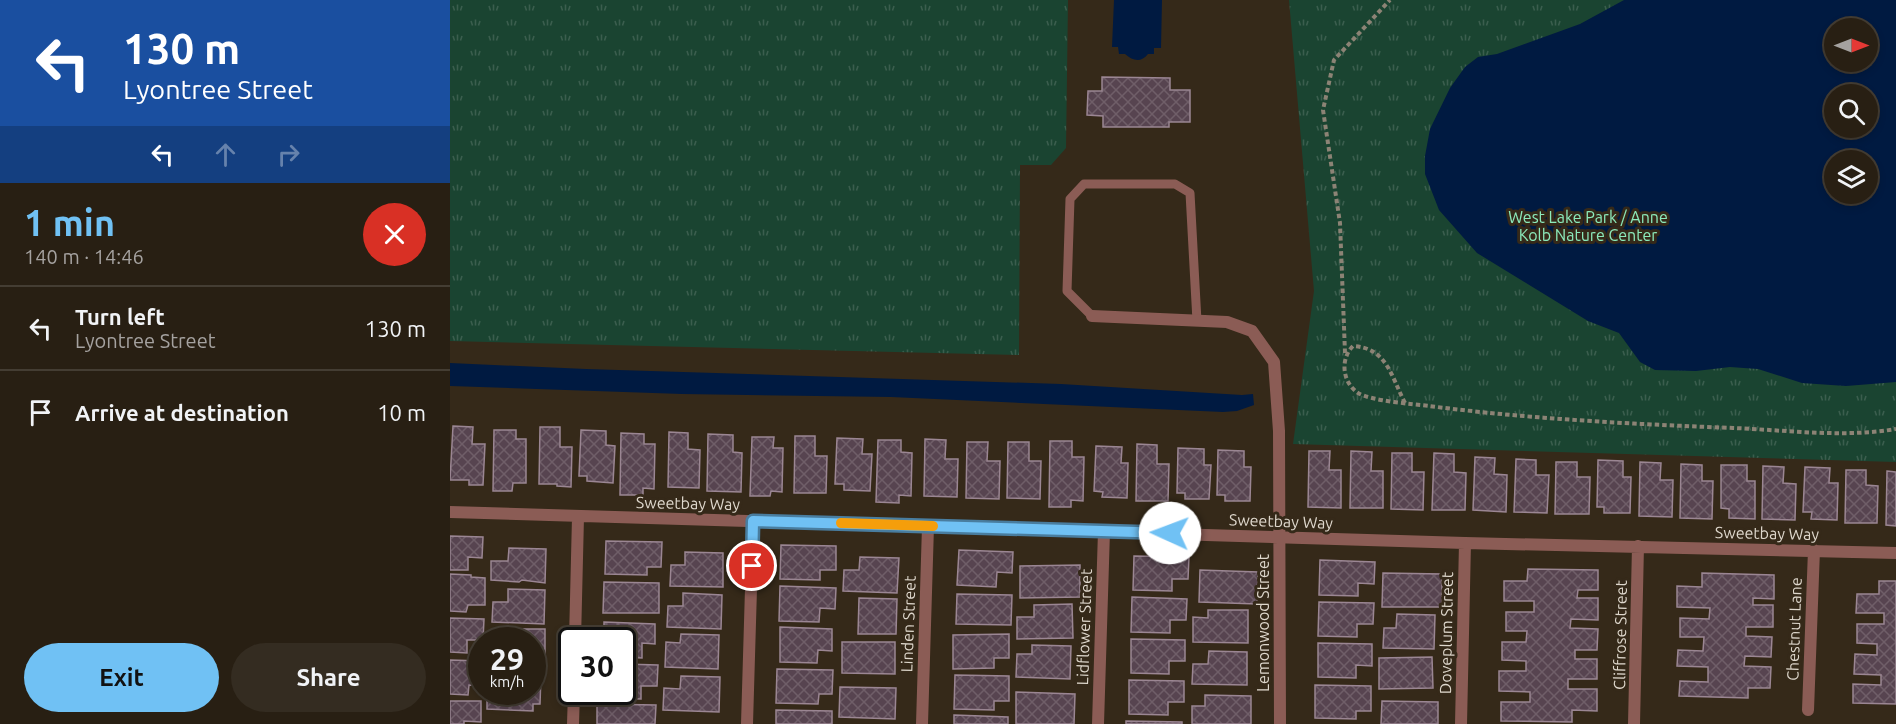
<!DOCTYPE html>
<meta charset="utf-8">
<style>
body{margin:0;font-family:Ubuntu,sans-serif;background:#342c21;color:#f1f3f6;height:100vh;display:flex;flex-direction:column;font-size:22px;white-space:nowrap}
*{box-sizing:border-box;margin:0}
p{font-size:20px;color:#a5a2a0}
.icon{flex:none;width:33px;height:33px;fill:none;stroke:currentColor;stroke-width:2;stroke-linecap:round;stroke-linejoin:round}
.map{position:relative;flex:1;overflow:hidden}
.details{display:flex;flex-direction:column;background:#281f13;width:450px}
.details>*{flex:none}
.hud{background:#1a4fa0;color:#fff;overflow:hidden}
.needle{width:39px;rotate:90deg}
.buttons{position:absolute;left:1374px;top:18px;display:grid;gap:12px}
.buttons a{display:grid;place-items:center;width:54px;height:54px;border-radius:50%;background:#281f13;box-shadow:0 3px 9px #0003,0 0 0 2px #443d33;font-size:30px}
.speed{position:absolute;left:18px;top:627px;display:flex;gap:12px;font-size:30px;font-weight:700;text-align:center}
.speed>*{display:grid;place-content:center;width:78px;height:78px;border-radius:50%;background:#281f13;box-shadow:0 3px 9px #0003,0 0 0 2px #443d33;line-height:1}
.speed small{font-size:15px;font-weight:400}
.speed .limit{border:3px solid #111;border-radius:9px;background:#fff;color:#111}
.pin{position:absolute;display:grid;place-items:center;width:51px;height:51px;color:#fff;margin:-26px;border:3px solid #fff;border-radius:50%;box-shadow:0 2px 6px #0007}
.me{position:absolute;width:66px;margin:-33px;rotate:272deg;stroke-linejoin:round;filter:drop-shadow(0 0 4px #0008)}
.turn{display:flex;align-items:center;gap:21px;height:126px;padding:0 24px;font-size:27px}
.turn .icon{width:78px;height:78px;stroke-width:2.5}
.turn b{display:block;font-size:42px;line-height:51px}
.lanes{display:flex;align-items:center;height:57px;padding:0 24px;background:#0003;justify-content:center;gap:30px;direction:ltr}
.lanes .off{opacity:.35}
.round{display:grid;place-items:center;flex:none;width:63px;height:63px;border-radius:32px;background:#342c21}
.head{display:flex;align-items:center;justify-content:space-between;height:102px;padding:0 24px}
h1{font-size:36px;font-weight:700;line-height:45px;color:#70c1f4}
.cta{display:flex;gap:12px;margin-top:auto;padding:12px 24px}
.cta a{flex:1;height:69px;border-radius:36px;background:#70c1f4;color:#111;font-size:24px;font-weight:700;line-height:69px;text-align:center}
.cta a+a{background:#342c21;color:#f1f3f6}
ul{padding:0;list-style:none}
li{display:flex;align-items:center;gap:18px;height:84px;padding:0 24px;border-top:2px solid #443d33}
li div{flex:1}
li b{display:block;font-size:22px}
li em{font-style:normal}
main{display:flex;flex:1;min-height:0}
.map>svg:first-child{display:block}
.grass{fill:url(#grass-tufts);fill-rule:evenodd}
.water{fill:#001a41;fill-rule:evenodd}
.building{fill:url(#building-cross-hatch);stroke:#9b8693;stroke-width:1.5}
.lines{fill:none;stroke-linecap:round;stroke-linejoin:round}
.path{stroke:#8c8375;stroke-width:4;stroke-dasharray:4.5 3;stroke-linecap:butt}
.service{stroke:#8b5c55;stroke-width:9}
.minor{stroke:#8b5c55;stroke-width:12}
.route-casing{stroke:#497d9f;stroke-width:15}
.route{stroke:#70c1f4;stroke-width:10}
.slow{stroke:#f59e0b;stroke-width:10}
.labels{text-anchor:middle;stroke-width:6;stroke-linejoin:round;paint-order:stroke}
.park-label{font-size:16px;fill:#8ceabb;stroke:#352919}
.street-label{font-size:16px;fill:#ded7cc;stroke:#352919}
</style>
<main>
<section class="details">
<div class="hud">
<div class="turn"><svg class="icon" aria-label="left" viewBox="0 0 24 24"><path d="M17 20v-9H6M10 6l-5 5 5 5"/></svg><div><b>130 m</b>Lyontree Street</div></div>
<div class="lanes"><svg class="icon" aria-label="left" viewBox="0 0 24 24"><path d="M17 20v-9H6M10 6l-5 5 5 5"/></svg><svg class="icon off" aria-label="ahead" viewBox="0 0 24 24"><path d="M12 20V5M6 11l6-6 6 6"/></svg><svg class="icon off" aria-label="right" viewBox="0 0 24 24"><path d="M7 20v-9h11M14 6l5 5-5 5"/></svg></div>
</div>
<div class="head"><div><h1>1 min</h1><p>140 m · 14:46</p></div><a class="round" style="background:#d93025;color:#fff"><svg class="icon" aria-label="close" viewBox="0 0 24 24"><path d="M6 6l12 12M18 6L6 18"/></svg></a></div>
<ul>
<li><svg class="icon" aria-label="left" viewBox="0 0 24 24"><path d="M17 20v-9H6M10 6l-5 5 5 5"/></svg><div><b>Turn left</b><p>Lyontree Street</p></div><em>130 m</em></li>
<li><svg class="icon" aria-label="arrive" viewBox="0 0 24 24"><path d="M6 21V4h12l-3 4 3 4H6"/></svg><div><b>Arrive at destination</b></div><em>10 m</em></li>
</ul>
<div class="cta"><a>Exit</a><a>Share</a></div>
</section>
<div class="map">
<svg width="1446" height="724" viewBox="0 0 1446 724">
<defs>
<pattern id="grass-tufts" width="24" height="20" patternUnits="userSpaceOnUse" patternTransform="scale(1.5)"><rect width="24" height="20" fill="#1a4431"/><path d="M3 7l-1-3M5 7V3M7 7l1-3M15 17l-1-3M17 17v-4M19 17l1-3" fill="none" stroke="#3b5e4e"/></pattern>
<pattern id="building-cross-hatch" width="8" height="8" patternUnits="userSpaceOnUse" patternTransform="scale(1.5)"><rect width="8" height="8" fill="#574450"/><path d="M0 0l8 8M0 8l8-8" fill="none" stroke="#6f5e68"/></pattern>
</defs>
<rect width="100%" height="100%" fill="#352919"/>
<!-- grass -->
<path class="grass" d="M0 0H618L616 148 601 165H570L569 355 0 341Z
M839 0H1446V462L843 444 864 291ZM1384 28H1418V62H1384ZM1384 94H1418V128H1384ZM1384 160H1418V194H1384Z"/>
<!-- water -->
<path class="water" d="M664 0H712L711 48H704V54H698C691 63 683 61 675 54H669L668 47H662Z
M1174 0H1446V382L1396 386 1352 383 1308 369 1280 367 1246 371 1205 370 1190 362 1169 333 1138 321 1027 253 989 210 975 174V156L980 129 1000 88 1015 67 1028 57 1047 54 1130 24ZM1384 28H1418V62H1384ZM1384 94H1418V128H1384ZM1418 160V194H1384V160Z
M0 363 136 369 611 384 792 395 803 394 804 405 787 411 773 412 441 397 232 394 0 386Z"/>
<!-- building -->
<path class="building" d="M652 77 720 78V90H740V122H719V127H653V116L637 115 638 91H652Z
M3 426 23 427 22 444H35L33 485H19V480H0Z
M90 427H110V447H122L121 487 107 486V484H89Z
M44 430H66V439H76V483H63L62 491H43Z
M131 430 156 431V445L165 446 163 483 137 481V476H129Z
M219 432 238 433V449L250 450 249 488 218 487Z
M171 433 194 434V444H205L204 489 193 488V495H170Z
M258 434 283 435V452L292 453 291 492 257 491Z
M345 436H365V456H377L376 493H344Z
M302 437H324L323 448H333L332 492 321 491 320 496H300Z
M387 438 413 439 412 454H422L420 491 394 490V484H385Z
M475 439 496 440 495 459H508L507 497 474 496Z
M428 440H451V452L462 453 461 496 449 495V503L426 502Z
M600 441H622V457H634L633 501 621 500V507H599Z
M517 442H538L537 461H550L549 499 516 498Z
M558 442H579V461H591L590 499 557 498Z
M687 444 707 445V464H719L718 501H686Z
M646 446 672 447 671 463H678L677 498 652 497 653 492 644 491Z
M728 448 754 449V465H761L759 499H735V493H727Z
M768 450 794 451V467H801L800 501H775V495H767Z
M859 451H880L879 470H891V508L858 507Z
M901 451 922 452 921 471H933V508H900Z
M942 453H962V472H974L973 510 941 509Z
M984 453 1004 454V472L1016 473 1015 510H982Z
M1025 457 1045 458 1044 474 1057 475 1056 512 1023 510Z
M1066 459 1086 460V475H1099L1097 513 1064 512Z
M1148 460 1173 461V477H1181L1180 513H1154V507H1147Z
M1106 462H1127V477H1140L1139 514H1105Z
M1190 462 1211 463 1210 480H1223L1222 517 1189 516Z
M1231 464 1252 465V481H1263L1262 519 1230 518Z
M1271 465H1297V481H1305V519L1279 518V509L1271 508Z
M1313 466 1334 467 1333 483 1346 484 1345 520 1312 519Z
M1355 467 1380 468 1379 483H1388L1387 520 1361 519 1362 512H1353Z
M1396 470H1416V485L1428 486 1427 523H1395Z
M1437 471 1446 472V526L1436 525Z
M0 536 33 537 32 558 18 557V570H0Z
M156 541 212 542 211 567H197V575L155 574Z
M331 545 386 546V570H370V580L330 579Z
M59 548 96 549 95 583 72 580 69 582 41 580V561H58Z
M509 550 563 552 562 573 547 572 546 587 507 585Z
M235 552 273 553V587L220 586 221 565H235Z
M684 556 739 557 738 579H722V591L683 590Z
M410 557 449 558 447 593 393 591 394 570H409Z
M870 560 925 562 924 584 908 583V596L869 595Z
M630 565V597L570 598V566Z
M1078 569 1148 570V590H1128L1127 598H1148V620L1121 619 1120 628 1148 629 1147 650H1125V659H1147V679H1118V689H1147V711L1122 710V722L1051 721V702H1080V692L1049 691V671H1076V661L1052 660V642H1076L1077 631H1056V612H1084V601H1054V581H1077Z
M750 570 808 572 807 604 749 602Z
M933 573 992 574V607H932Z
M1252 573 1324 575V599L1303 598V605H1323V627H1296V636L1322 637 1321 657 1295 656 1294 666 1321 667 1320 688H1298V698L1229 696 1230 681 1258 682V667L1227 666 1228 650 1253 651 1254 637H1230V618L1259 619 1260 608 1227 607V586L1252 587Z
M0 574 21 575V577L35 578V605H18L16 612 0 611Z
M1429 581H1446V704L1403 703V684L1431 685V675L1404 674 1405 654 1427 655V644L1407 643V624H1434V613H1406L1407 594H1429Z
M154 582 209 583V613H153Z
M330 586 386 588 385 609 370 608 369 622 329 621Z
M58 589 95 590 94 624 42 622 43 602H58Z
M233 593 272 595 271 629 217 627 218 606H233Z
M507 594 562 595 561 625 506 624Z
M682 597 737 599 736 620H720V633L681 632Z
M409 598 447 599 446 634H408Z
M869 602 924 603 923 624H907V637L868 636Z
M622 604 623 638 567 639V617H584V605Z
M758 610H798V643L743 642V617L758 618Z
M947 614 985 615 984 649 933 648 934 628H946Z
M0 618 34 619 33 640H17V653L0 652Z
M154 622 205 624V644L192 643V658L172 657V640H154Z
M330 627 382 629V651L368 650 367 663 330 662Z
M56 629H95V665L82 664V640H56Z
M231 634 269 635 268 669 215 667 216 642 230 643Z
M559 634V658H544V668L503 669V635Z
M681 639 735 640V661H719V674L681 673Z
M392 642H445V674L392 673Z
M868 643 922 644V666L906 665V678L868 677Z
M582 645 621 646 620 679 566 677 567 654H582Z
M759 651 797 652V685L742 684 743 664H758Z
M982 657 983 688 929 689V658Z
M0 660 32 661V686L19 685 18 695 0 694Z
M172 664 208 665 207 686H191V699L152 698 153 692H172Z
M327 669 383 670 382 694H369L368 704 326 703Z
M505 675 559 676V701H544V710L504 709Z
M82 676H91L90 704H83V711L37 709V692H82Z
M231 676 270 677 269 712 213 710 214 688 230 689Z
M679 680 734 681V702H718V715L679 714Z
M865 685 921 686V711H906V719L865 718Z
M390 687 446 688 445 719 389 717Z
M566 692 625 694 624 724H566Z
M755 695 801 696V724H742V706H755Z
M0 701H31V722L14 721V724H0Z
M932 701 988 702V724H931Z
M147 704 206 705 205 724H147Z
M326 710 382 711V724H326Z
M504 715 558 717V724H504Z
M676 721 732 722V724H676Z"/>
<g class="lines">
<!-- path -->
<path class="path" d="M895 353 890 223 873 110 884 60 940 0
M955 403C941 376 937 348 903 346 890 359 892 382 908 393 921 401 963 404 979 406 1080 419 1181 424 1283 428 1336 430 1393 438 1446 429"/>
<!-- service -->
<path class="service" d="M642 316 617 291 620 199 634 184H725L740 193 747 321"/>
<!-- minor -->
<path class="minor" d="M642 316 777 322 802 331 824 362 829 431 830 724
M0 512 1015 543 1446 553
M125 640 128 517
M1358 710 1364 550
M123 724 124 692
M297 724 303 521
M472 724 478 526
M648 724 654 531
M1011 724 1015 543
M1184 724 1188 546"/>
</g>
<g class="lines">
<!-- route casing -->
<g class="route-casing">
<path id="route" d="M302 566 303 521 720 533"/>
</g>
<!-- route -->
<use href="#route" class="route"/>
<!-- slow -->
<path class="slow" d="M391 523 483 526"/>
</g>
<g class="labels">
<!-- park labels -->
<g class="park-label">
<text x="1138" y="223">West Lake Park / Anne<tspan x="1138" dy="18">Kolb Nature Center</tspan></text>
</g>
<!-- street labels -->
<g class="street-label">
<text transform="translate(238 503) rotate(1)" y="6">Sweetbay Way</text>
<text transform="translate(831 521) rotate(2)" y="6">Sweetbay Way</text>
<text transform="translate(1317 533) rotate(1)" y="6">Sweetbay Way</text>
<text transform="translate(813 623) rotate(-90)" y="6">Lemonwood Street</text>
<text transform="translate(458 624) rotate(-88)" y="6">Linden Street</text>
<text transform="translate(634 627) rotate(-88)" y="6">Lidflower Street</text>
<text transform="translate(1344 629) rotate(-88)" y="6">Chestnut Lane</text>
<text transform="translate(996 633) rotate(-89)" y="6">Doveplum Street</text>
<text transform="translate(1170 635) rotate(-89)" y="6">Cliffrose Street</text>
</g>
</g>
</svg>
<div class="buttons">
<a><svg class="needle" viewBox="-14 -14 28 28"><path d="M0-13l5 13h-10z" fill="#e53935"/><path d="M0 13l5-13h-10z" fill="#a5a2a0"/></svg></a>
<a><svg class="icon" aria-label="search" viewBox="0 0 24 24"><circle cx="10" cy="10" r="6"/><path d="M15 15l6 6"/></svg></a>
<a><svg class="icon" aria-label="layers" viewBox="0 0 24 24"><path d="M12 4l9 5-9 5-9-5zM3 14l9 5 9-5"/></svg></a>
</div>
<div class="speed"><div>29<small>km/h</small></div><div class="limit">30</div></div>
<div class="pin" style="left:302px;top:566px;background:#d93025"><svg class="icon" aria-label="arrive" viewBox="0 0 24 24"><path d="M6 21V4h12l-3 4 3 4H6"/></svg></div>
<svg class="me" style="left:720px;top:533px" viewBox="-20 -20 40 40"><circle r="19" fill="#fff"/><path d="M0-13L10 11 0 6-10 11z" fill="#70c1f4"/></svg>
</div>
</main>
